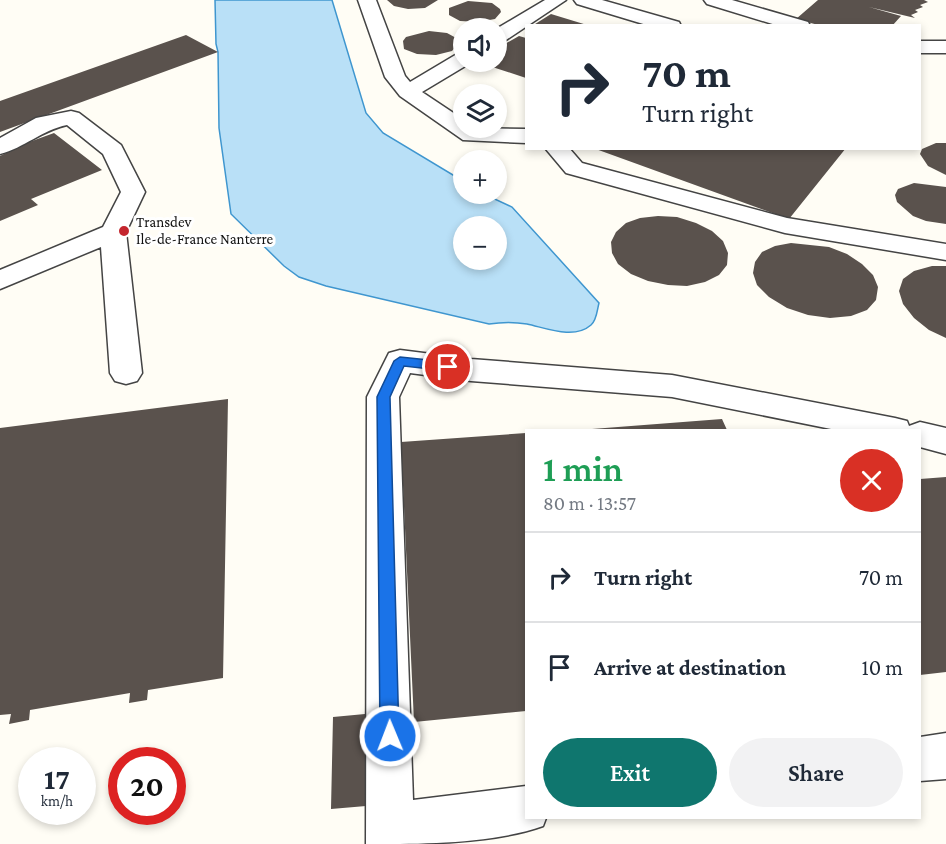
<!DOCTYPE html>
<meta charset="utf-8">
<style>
body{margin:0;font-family:"Crimson Pro",serif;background:#f2f2f3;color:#1f2937;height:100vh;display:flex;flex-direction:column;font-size:22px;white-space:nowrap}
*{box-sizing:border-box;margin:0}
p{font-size:20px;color:#747a83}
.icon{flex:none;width:33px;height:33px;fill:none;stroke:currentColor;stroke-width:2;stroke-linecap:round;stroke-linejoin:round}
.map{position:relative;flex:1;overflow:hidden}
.drawer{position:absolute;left:525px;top:429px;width:396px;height:390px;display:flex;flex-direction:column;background:#fff;border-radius:0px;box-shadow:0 3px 9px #0003}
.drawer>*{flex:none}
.banner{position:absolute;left:525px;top:24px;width:396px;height:126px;border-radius:0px;box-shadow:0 3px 9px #0003;background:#fff;color:#1f2937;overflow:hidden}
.buttons{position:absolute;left:453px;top:18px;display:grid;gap:12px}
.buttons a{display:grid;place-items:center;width:54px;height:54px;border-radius:50%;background:#fff;box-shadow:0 3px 9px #0003;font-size:30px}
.speed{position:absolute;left:18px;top:747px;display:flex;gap:12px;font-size:30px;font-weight:700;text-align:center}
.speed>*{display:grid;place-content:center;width:78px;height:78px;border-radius:50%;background:#fff;box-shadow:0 3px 9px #0003;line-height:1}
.speed small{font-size:15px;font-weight:400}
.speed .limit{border:9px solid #d22;background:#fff;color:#111}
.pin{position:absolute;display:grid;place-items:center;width:51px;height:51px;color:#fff;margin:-26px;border:3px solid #fff;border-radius:50%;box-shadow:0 2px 6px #0007}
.me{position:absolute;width:66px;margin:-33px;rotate:359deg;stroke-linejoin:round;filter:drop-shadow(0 0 4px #0008)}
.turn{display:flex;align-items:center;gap:21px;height:126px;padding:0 18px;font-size:27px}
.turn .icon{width:78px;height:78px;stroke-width:2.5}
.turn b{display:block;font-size:42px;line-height:51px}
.round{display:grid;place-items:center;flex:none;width:63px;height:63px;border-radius:32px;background:#f2f2f3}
.overview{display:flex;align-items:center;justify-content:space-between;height:102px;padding:0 18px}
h1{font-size:36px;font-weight:600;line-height:45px;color:#1e9e55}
.primary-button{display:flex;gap:12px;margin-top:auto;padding:12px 18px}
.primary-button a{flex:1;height:69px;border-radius:36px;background:#0f766e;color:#fff;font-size:24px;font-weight:600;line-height:69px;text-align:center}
.primary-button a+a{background:#f2f2f3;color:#1f2937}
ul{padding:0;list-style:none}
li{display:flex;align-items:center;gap:18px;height:90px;padding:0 18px;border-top:2px solid #e0e1e3}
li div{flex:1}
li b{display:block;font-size:22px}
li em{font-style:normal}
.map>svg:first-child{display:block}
.water{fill:#b9e0f7;stroke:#3f96cf;stroke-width:1.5;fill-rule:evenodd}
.building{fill:#5a524d}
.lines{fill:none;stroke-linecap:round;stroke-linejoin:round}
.minor-casing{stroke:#444;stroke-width:3}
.minor{fill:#fff;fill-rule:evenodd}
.route{fill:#1a73e8;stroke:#114b97;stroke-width:1.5}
.poi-dot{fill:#c4262e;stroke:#fff;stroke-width:2}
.labels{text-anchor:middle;stroke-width:6;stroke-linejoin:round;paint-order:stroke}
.far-poi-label{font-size:15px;fill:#111;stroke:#fff;text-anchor:start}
</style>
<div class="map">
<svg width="946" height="844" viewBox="0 0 946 844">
<rect width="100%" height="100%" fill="#fffdf5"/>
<!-- water -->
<path class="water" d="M332 0 366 113 383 133 463 181 464 194H484L512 207 599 303C597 310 597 320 591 325 574 340 546 328 527 324 515 322 502 322 489 324L326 286 299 277 284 266 231 214 219 128 218 52 216 44 215 0ZM464 226H496V260H464Z"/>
<!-- building -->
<path class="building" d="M387 0H438L425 8 408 9 394 6Z
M818 0H924L928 2 920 5 923 7 915 10 918 12 911 15 915 18 869 7 901 16 892 26H822L796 19Z
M468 1 492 3 500 9 501 12 495 19 478 22 460 21 449 15V8Z
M551 14 587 25V26H532Z
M429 31 447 33 458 39 459 43 452 51 436 55 417 54 404 49 403 41 406 37Z
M186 35 218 52 0 132V101Z
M519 36 526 38V78L477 62H496V49Z
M54 133 102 170 31 199 38 205 0 221V156L21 145Z
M936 143H946V175L928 166 920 154 922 149Z
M593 148H846L789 219Z
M914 183 946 187V224L926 221 913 216 897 202 895 195 898 189Z
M658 216 677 217 696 223 712 231 723 241 728 253 727 265 719 275 705 282 687 286 668 285 648 281 631 274 618 264 612 253 611 242 616 232 626 223 640 218Z
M791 243 829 247 847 254 862 264 873 275 878 287 876 300 867 310 851 316 830 318 808 315 787 308 769 297 757 285 753 273 755 262 762 252 775 246Z
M932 266H946V338L929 330 914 318 903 304 899 291 903 279 914 271Z
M228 399 223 678 148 690 147 700 129 703 130 693 30 710 29 720 9 724 11 714 0 715V428Z
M722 419 727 430H592V429Z
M526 433V711L414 722 401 442Z
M946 477V672L920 675V479Z
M365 714 366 806 331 809 333 717Z"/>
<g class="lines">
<!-- minor casing -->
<g class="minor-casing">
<path id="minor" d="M358 0H376L405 76 410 82 457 54 464 52V62H472L422 92 464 120V128L526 129V143L463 140 400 96 385 77Z
M545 0H566L503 42 496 44V29Z
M574 0H602L679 22 681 26H650L577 4Z
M704 0H732L808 22 810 26H779L707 4Z
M920 41H946V53H920Z
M71 111 79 113 121 145 145 192 126 232 142 373 137 381 126 384 115 381 110 373 101 247 0 289V270L103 227 121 192 103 154 67 125C42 130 24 148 0 154V138L36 118Z
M545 148H569L582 163 787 218 946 244V260L785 233 566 173Z
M400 350 471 359 672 375 895 418 907 421 909 426 920 422 946 428V454L920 447V430H836L672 397 471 381 410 373 399 397 413 800 526 786V818H546L543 826C493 844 419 844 366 844L367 397 389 353Z
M946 733V779L920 781V737Z"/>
</g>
<!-- minor -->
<use href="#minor" class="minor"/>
</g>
<!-- route -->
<path class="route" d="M400 357 448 362 454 367 448 371 404 366 390 397 399 736 396 743 390 746 383 743 380 736 377 397 394 361Z"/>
<!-- markers -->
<circle class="poi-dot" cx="124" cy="231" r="6"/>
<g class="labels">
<!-- far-poi labels -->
<g class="far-poi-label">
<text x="136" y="227">Transdev<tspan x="136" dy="17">Ile-de-France Nanterre</tspan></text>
</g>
</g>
</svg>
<div class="buttons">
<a><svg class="icon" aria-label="sound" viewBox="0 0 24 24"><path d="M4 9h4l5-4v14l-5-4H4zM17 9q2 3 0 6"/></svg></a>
<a><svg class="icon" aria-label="layers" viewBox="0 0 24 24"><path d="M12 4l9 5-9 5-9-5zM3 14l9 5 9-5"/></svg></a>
<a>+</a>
<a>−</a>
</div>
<div class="speed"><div>17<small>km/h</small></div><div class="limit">20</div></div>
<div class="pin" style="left:448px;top:367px;background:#d93025"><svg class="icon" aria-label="arrive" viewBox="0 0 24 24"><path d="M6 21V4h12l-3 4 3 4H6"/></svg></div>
<svg class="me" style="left:390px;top:736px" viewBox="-20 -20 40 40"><circle r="17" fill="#1a73e8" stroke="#fff" stroke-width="3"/><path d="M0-11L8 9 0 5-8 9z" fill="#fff"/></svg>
<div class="banner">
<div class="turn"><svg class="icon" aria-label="right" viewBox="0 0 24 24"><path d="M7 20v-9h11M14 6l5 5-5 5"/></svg><div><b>70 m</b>Turn right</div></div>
</div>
<section class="drawer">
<div class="overview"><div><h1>1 min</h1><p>80 m · 13:57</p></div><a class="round" style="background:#d93025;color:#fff"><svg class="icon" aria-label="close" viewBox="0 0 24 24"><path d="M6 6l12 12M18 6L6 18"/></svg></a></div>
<ul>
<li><svg class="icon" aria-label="right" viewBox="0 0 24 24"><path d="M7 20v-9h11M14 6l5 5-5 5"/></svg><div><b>Turn right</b></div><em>70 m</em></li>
<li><svg class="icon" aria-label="arrive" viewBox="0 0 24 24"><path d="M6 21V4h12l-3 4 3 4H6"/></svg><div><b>Arrive at destination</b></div><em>10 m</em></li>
</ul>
<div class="primary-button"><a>Exit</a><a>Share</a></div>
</section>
</div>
